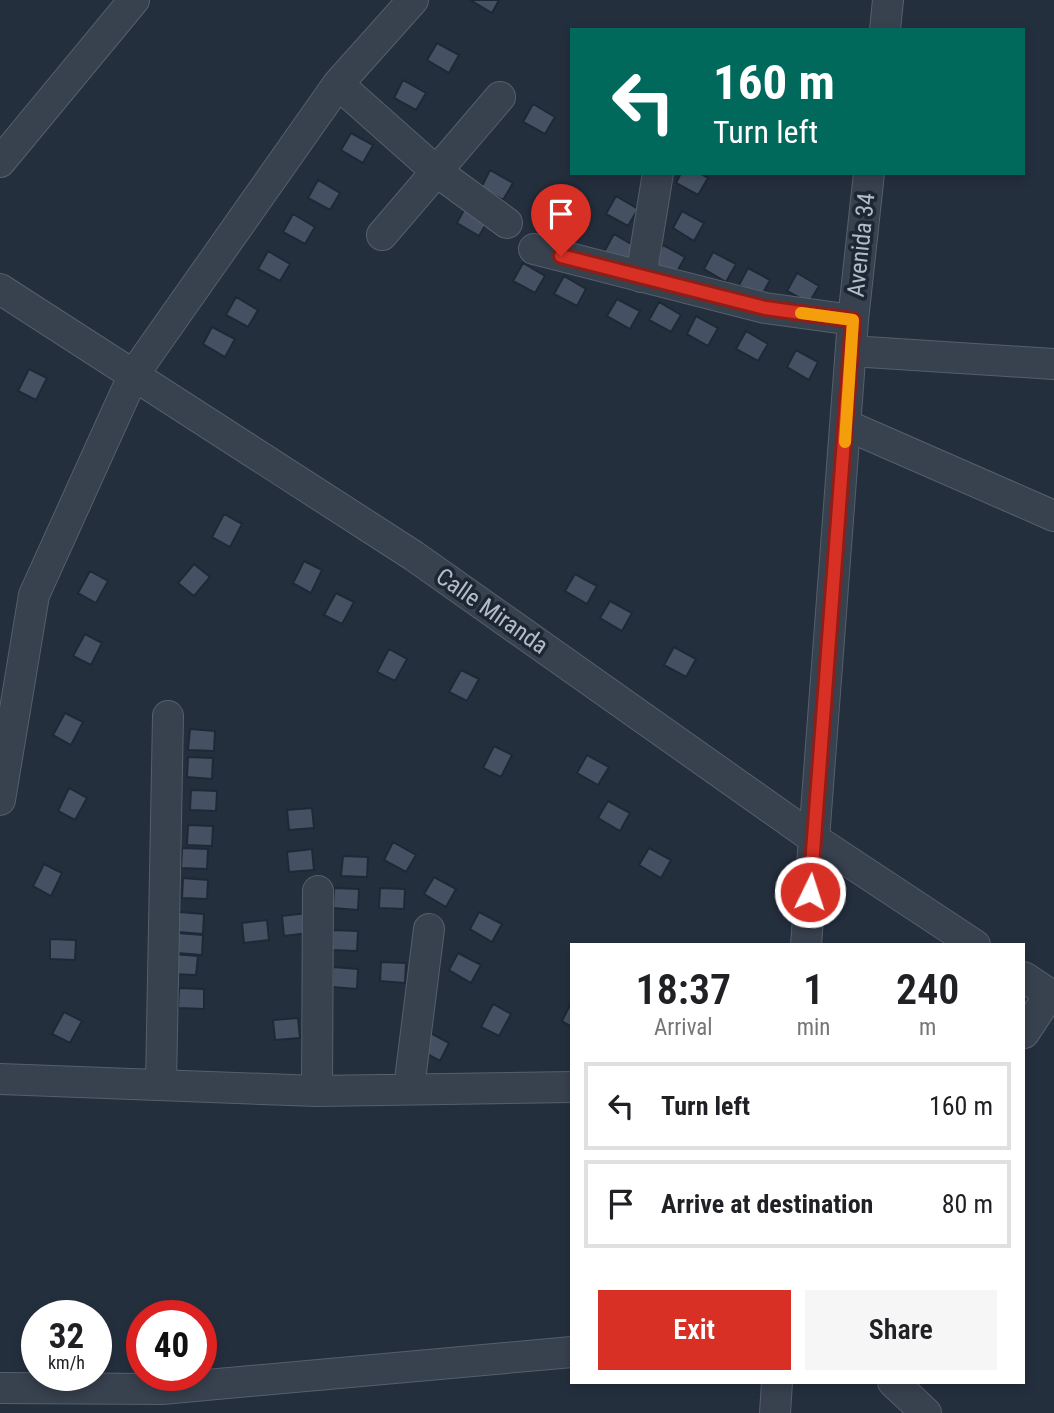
<!DOCTYPE html>
<style>
body{margin:0;font-family:"Roboto Condensed",sans-serif;background:#f6f6f6;color:#202124;height:100vh;display:flex;flex-direction:column;font-size:26px;white-space:nowrap}
*{box-sizing:border-box;margin:0}
p{font-size:23px;color:#757577}
.icon{flex:none;width:38px;height:38px;fill:none;stroke:currentColor;stroke-width:2;stroke-linecap:round;stroke-linejoin:round}
.map{position:relative;flex:1;overflow:hidden}
.panel{position:absolute;left:570px;top:943px;width:455px;height:441px;display:flex;flex-direction:column;background:#fff;border-radius:0px;box-shadow:0 4px 10px #0003}
.panel>*{flex:none}
.hud{position:absolute;left:570px;top:28px;width:455px;height:147px;border-radius:0px;box-shadow:0 4px 10px #0003;background:#00695c;color:#fff;overflow:hidden}
.speed{position:absolute;left:21px;top:1300px;display:flex;gap:14px;font-size:35px;font-weight:700;text-align:center}
.speed>*{display:grid;place-content:center;width:91px;height:91px;border-radius:50%;background:#fff;box-shadow:0 4px 10px #0003;line-height:1}
.speed small{font-size:18px;font-weight:400}
.speed .limit{border:10px solid #d22;background:#fff;color:#111}
.pin{position:absolute;display:grid;place-items:center;width:60px;height:60px;color:#fff;margin:-72px -30px;border-radius:50% 50% 50% 0;rotate:-45deg;box-shadow:0 0 7px #0007}
.pin .icon{rotate:45deg}
.me{position:absolute;width:77px;margin:-38px;rotate:4deg;stroke-linejoin:round;filter:drop-shadow(0 0 5px #0008)}
.turn{display:flex;align-items:center;gap:24px;height:147px;padding:0 28px;font-size:32px}
.turn .icon{width:91px;height:91px;stroke-width:2.5}
.turn b{display:block;font-size:49px;line-height:60px}
.eta{display:flex;justify-content:space-evenly;align-items:center;height:119px;text-align:center}
.eta b{font-size:42px;font-weight:600;line-height:49px}
.cta{display:flex;gap:14px;margin-top:auto;padding:14px 28px}
.cta a{flex:1;height:80px;border-radius:0px;background:#d93025;color:#fff;font-size:28px;font-weight:600;line-height:80px;text-align:center}
.cta a+a{background:#f6f6f6;color:#202124}
ul{padding:0;list-style:none}
li{display:flex;align-items:center;gap:21px;height:88px;margin:0 14px 10px;padding:0 14px;border:4px solid #e0e0e0;border-radius:0px}
li div{flex:1}
li b{display:block;font-size:26px}
li em{font-style:normal}
.map>svg:first-child{display:block}
.building{fill:#455162;stroke:#1f2835;stroke-width:2}
.lines{fill:none;stroke-linecap:round;stroke-linejoin:round}
.minor-casing{stroke:#565f6c;stroke-width:32}
.minor{stroke:#38414e;stroke-width:30}
.route-casing{stroke:#8d1f18;stroke-width:18}
.route{stroke:#d93025;stroke-width:12}
.slow{stroke:#f59e0b;stroke-width:12}
.labels{text-anchor:middle;stroke-width:7;stroke-linejoin:round;paint-order:stroke}
.street-label{font-size:24px;fill:#b4bcc9;stroke:#1d2633}
</style>
<div class="map">
<svg width="1054" height="1413" viewBox="0 0 1054 1413">
<rect width="100%" height="100%" fill="#242f3e"/>
<!-- building -->
<path class="building" d="M470 0H499L492 13Z
M437 43 459 55 449 73 427 60Z
M403 80 426 93 416 110 394 98Z
M533 104 555 117 545 134 523 122Z
M351 133 373 145 363 163 341 150Z
M490 170 513 183 503 200 481 188Z
M681 173H699L708 178 698 195 676 183Z
M318 180 340 193 330 210 308 198Z
M616 196 638 209 628 226 606 214Z
M466 206 489 219 479 236 457 223Z
M682 211 704 223 694 241 673 228Z
M293 214 315 227 305 244 283 232Z
M614 234 636 247 626 264 604 252Z
M663 245 685 257 675 275 653 262Z
M268 251 290 264 280 281 258 269Z
M713 252 736 264 726 282 704 269Z
M523 263 545 276 535 293 513 281Z
M748 268 770 280 761 297 739 285Z
M797 273 819 286 809 303 787 291Z
M564 276 586 289 577 306 554 294Z
M236 297 258 310 248 327 226 315Z
M617 299 640 311 630 329 607 316Z
M659 302 681 315 671 332 649 320Z
M696 316 718 328 708 346 687 334Z
M212 327 235 339 225 357 203 344Z
M746 331 768 344 758 361 736 349Z
M796 350 818 362 809 380 787 367Z
M29 369 47 378 36 400 18 391Z
M224 514 242 524 230 547 212 537Z
M304 561 322 570 311 593 293 583Z
M194 564 210 577 194 596 178 583Z
M90 571 108 581 96 603 78 593Z
M575 574 597 586 587 604 565 591Z
M336 593 354 602 342 624 324 615Z
M610 601 632 613 622 631 600 618Z
M85 634 102 643 91 665 73 656Z
M674 647 696 659 686 677 664 665Z
M389 649 407 659 395 681 377 672Z
M461 670 479 679 467 701 449 692Z
M65 713 83 722 71 745 53 735Z
M190 729 215 731 214 751 188 750Z
M494 746 512 755 501 777 483 768Z
M587 755 609 767 598 785 577 773Z
M188 757 213 758 212 779 187 777Z
M69 788 87 798 75 820 58 811Z
M191 790 217 791 216 811 190 810Z
M608 801 630 813 620 831 598 818Z
M312 808 314 828 289 830 287 810Z
M188 825 213 826 212 846 187 845Z
M393 842 416 855 406 872 384 860Z
M182 848 208 849 207 869 181 868Z
M649 848 671 860 661 878 639 865Z
M312 849 314 870 289 872 287 852Z
M343 856 368 857 367 877 341 876Z
M44 864 62 873 51 896 33 886Z
M434 877 456 889 446 907 424 894Z
M183 878 208 880 207 899 182 898Z
M334 888 359 889 358 910 333 908Z
M380 888 405 889 404 909 379 908Z
M179 912 204 914 203 934 177 932Z
M479 912 502 924 492 942 470 929Z
M307 913 309 933 284 936 282 916Z
M267 920 269 940 244 943 242 923Z
M333 930 358 931 357 951 332 950Z
M178 933 203 935 202 955 177 953Z
M50 939 76 940 75 960 50 959Z
M458 953 481 965 471 983 449 970Z
M172 954 198 956 196 975 171 974Z
M381 962 406 963 405 983 380 981Z
M333 967 358 969 357 989 332 987Z
M179 988 204 989V1009L178 1008Z
M571 1003 572 1004V1027L562 1021Z
M493 1004 511 1014 499 1036 481 1027Z
M64 1012 82 1021 70 1043 52 1034Z
M298 1018 300 1038 275 1040 273 1020Z
M427 1031 449 1043 440 1061 418 1049Z"/>
<g class="lines">
<!-- minor casing -->
<g class="minor-casing">
<path id="minor" d="M885 30 888 0
M338 84 436 171 507 223
M0 162 134 0
M382 235 500 97
M534 249 765 308 853 320
M641 277 658 173
M0 289 414 556 813 838 975 945
M851 351 1054 364
M846 425 1054 516
M0 800 34 595 134 374 338 84 413 0
M806 945 853 320 869 173
M1024 977 1054 997
M1024 1033 1050 994
M0 1079 317 1091 572 1087
M161 1084 168 716
M409 1088 429 929
M317 1091 318 891
M893 1382 926 1413
M0 1388 162 1389 572 1352
M775 1413 777 1382"/>
</g>
<!-- minor -->
<use href="#minor" class="minor"/>
</g>
<g class="lines">
<!-- route casing -->
<g class="route-casing">
<path id="route" d="M561 256 765 308 853 320 810 892"/>
</g>
<!-- route -->
<use href="#route" class="route"/>
<!-- slow -->
<path class="slow" d="M801 313 853 320 845 442"/>
</g>
<g class="labels">
<!-- street labels -->
<g class="street-label">
<text transform="translate(861 245) rotate(-84)" y="8">Avenida 34</text>
<text transform="translate(492 611) rotate(35)" y="8">Calle Miranda</text>
</g>
</g>
</svg>
<div class="speed"><div>32<small>km/h</small></div><div class="limit">40</div></div>
<div class="pin" style="left:561px;top:256px;background:#d93025"><svg class="icon" aria-label="arrive" viewBox="0 0 24 24"><path d="M6 21V4h12l-3 4 3 4H6"/></svg></div>
<svg class="me" style="left:810px;top:892px" viewBox="-20 -20 40 40"><circle r="17" fill="#d93025" stroke="#fff" stroke-width="3"/><path d="M0-11L8 9 0 5-8 9z" fill="#fff"/></svg>
<div class="hud">
<div class="turn"><svg class="icon" aria-label="left" viewBox="0 0 24 24"><path d="M17 20v-9H6M10 6l-5 5 5 5"/></svg><div><b>160 m</b>Turn left</div></div>
</div>
<section class="panel">
<div class="eta">
<div><b>18:37</b><p>Arrival</p></div>
<div><b>1</b><p>min</p></div>
<div><b>240</b><p>m</p></div>
</div>
<ul>
<li><svg class="icon" aria-label="left" viewBox="0 0 24 24"><path d="M17 20v-9H6M10 6l-5 5 5 5"/></svg><div><b>Turn left</b></div><em>160 m</em></li>
<li><svg class="icon" aria-label="arrive" viewBox="0 0 24 24"><path d="M6 21V4h12l-3 4 3 4H6"/></svg><div><b>Arrive at destination</b></div><em>80 m</em></li>
</ul>
<div class="cta"><a>Exit</a><a>Share</a></div>
</section>
</div>
